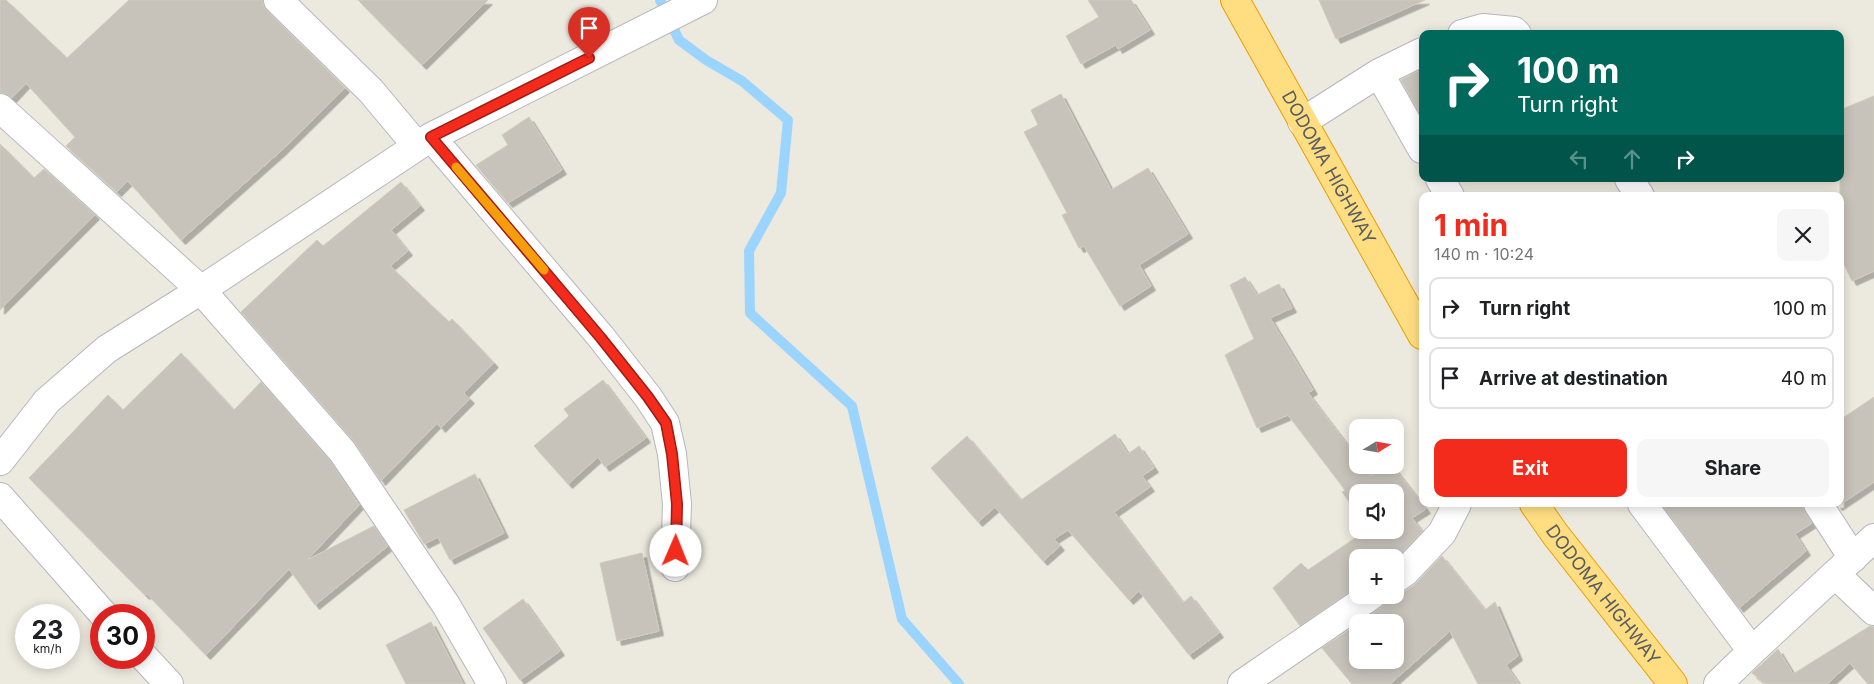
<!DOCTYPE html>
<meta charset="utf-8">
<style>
body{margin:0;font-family:Inter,sans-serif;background:#f6f6f6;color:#202124;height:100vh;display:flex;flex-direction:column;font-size:19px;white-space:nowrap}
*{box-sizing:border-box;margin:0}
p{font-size:16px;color:#757577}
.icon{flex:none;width:28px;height:28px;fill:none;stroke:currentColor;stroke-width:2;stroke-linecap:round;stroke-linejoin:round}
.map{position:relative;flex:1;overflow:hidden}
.side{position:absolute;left:1419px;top:192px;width:425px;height:315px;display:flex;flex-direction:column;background:#fff;border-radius:10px;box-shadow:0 2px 12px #0003}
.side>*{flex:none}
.hud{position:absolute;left:1419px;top:30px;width:425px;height:152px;border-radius:10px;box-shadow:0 2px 12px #0003;background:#00695c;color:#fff;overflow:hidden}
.needle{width:32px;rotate:79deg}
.fabs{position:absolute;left:1349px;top:419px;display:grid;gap:10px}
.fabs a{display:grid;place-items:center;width:55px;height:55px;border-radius:10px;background:#fff;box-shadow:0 2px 12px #0003;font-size:25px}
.speed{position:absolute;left:15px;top:604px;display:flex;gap:10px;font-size:25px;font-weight:700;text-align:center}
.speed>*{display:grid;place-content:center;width:65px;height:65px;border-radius:50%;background:#fff;box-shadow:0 2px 12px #0003;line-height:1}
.speed small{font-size:12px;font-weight:400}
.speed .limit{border:8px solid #d22;background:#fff;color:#111}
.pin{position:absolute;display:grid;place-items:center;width:42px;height:42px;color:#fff;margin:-51px -21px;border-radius:50% 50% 50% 0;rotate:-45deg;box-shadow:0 0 5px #0007}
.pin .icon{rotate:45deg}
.me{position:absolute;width:55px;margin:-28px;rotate:1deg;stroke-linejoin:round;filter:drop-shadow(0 0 4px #0008)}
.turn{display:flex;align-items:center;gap:18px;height:105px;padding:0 15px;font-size:22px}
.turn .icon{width:65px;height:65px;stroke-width:2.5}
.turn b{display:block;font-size:35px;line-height:42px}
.lanes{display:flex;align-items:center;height:48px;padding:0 15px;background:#0003;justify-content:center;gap:25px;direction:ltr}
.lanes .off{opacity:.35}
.round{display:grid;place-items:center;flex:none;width:52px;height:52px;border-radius:10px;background:#f6f6f6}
.head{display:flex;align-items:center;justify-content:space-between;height:85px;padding:0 15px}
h1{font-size:30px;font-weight:700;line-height:38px;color:#f32b1d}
.primary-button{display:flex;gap:10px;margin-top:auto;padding:10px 15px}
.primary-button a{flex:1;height:58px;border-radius:10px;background:#f32b1d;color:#fff;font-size:20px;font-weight:700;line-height:58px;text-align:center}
.primary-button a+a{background:#f6f6f6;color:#202124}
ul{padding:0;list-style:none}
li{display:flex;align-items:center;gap:15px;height:62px;margin:0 10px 8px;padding:0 5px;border:2px solid #e0e0e0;border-radius:10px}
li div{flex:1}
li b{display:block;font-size:19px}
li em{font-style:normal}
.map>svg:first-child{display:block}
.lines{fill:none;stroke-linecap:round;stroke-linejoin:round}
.stream{stroke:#9bd5ff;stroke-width:10}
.building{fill:#c7c3bb;stroke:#d1cabc;filter:url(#shadow)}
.street-casing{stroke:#b4b7bd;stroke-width:30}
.highway-casing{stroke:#ea9e00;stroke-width:30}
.street{stroke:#fff;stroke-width:28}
.highway{stroke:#ffde82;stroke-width:28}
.route-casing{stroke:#9e1c13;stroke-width:12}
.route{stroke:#f32b1d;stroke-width:9}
.slow{stroke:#f59e0b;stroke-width:9}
.labels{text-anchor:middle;stroke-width:4;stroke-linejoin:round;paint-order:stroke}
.street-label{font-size:18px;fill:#575c61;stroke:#fff}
</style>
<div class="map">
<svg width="1874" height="684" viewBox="0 0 1874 684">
<defs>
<filter id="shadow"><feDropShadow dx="4.5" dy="4.5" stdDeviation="0" flood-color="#0004"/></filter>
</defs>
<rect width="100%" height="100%" fill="#ece9de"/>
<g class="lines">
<!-- stream -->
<path class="stream" d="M660 0 679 40 706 60 742 81 788 120 781 193 749 251 750 313 852 406 902 619 959 684"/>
</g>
<!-- building -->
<path class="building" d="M0 0H6L67 58 129 0H263V5L267 11 345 88 282 150 181 240 128 181 117 192 66 146 75 137 26 83 12 98 4 93H0Z
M358 0H488L422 65Z
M1088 0H1131L1150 30 1118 49 1116 45 1081 64 1066 36 1099 17Z
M1319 0H1425L1336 39Z
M1422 69V118L1401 80Z
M1061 94 1111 190 1148 168 1188 234 1139 265 1151 286 1120 306 1084 246 1079 248 1062 215 1067 213 1024 132 1038 125 1031 110Z
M1874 96V271L1852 281 1840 256V110Z
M529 117 562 170 508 203 476 165 508 145 502 135Z
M0 144 34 178 44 169 95 215 0 310Z
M401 182 420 206 391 230 408 251 390 266 449 322 452 319 494 363 464 393 470 399 441 428 437 423 381 481 354 441 241 312 317 240 323 246Z
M1245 277 1257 295 1279 284 1292 308 1270 318 1313 390 1308 393 1358 459V465H1362L1370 476 1392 465 1426 509 1412 518 1422 531 1395 560V558H1358V586L1300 626 1273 588 1301 563 1308 570 1367 530H1395V492H1358V514L1342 492 1345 490 1288 415 1257 428 1225 355 1254 339 1230 285Z
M181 353 234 410 261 382 330 461 359 505 307 560 374 526 388 546 315 605 289 569 206 655 147 594 145 595 29 478 108 395 123 410Z
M603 380 646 438 605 467 598 457 568 484 534 446 569 416 564 409Z
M1874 397V482L1838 506 1836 504H1840V420Z
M1115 434 1128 454 1139 446 1154 468 1142 476 1150 487 1114 512 1183 603 1191 596 1219 633 1189 655 1139 591 1129 600 1068 530 1054 539 1060 546 1043 561 995 507 978 522 931 468 967 436 1021 500Z
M475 474 504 533 450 560 438 537 424 544 404 510Z
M1661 504H1803L1805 512 1812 523 1795 534 1806 551 1739 608Z
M642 553 659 631 617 641 600 563Z
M1442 556 1485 610 1495 602 1518 656 1506 665 1519 684H1478L1450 631 1390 684H1352L1322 648 1358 624V660H1395V622H1359L1381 608 1386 602 1387 595H1395L1404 592 1414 585Z
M523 599 560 651 520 680 483 628Z
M431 622 463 684H406L386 645Z
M1870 626 1874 627V684H1868L1850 663 1827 684H1766L1752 673 1778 649 1793 674Z"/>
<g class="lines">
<!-- street casing -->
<g class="street-casing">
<path id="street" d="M278 0 371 91 417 146
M1462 34 1483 28 1514 31 1517 34
M1379 73 1422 149
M0 108 201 290 342 451 446 605 492 684
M1302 122 1379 73 1422 52
M431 137 601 337 648 397 665 423 672 454 677 504 675 567
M1440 179 1450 196
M1629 179 1640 196
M0 461 47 401 107 349 201 290 431 137 703 0
M0 497 104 615
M1642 504 1752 651
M1818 504 1853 558
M1835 574 1874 611
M1395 579 1405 572 1442 533 1457 504
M144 657 169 684
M1242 684 1372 595
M1718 684 1752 651 1874 538"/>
</g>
<!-- highway casing -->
<g class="highway-casing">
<g id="highway">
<path id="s1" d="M1235 0 1422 335"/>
<path id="s2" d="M1534 504 1555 534 1673 684"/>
</g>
</g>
<!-- street -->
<use href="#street" class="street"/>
<!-- highway -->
<use href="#highway" class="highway"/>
</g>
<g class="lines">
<!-- route casing -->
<g class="route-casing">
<path id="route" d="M589 58 431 137 601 338 648 397 666 423 672 454 677 504 676 551"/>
</g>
<!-- route -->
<use href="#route" class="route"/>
<!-- slow -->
<path class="slow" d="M456 167 544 270"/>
</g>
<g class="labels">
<!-- street labels -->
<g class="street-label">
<text dy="6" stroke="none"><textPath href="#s1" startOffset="192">DODOMA HIGHWAY</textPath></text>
<text dy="6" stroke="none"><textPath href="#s2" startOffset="114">DODOMA HIGHWAY</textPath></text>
</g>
</g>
</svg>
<div class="fabs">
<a><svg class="needle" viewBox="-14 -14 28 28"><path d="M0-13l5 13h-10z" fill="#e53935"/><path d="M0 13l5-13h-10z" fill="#757577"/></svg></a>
<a><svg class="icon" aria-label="sound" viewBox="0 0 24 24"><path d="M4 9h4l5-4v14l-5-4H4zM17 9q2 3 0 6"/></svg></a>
<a>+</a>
<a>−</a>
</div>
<div class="speed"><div>23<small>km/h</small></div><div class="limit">30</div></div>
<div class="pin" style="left:589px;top:58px;background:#d93025"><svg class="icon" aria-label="arrive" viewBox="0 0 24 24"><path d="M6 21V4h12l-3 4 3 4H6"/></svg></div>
<svg class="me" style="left:676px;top:551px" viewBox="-20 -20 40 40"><circle r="19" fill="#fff"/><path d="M0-13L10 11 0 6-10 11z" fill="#f32b1d"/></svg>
<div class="hud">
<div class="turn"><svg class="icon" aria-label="right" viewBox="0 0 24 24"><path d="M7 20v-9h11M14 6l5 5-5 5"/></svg><div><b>100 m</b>Turn right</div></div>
<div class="lanes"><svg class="icon off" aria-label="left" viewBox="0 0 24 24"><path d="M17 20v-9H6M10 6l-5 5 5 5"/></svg><svg class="icon off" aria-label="ahead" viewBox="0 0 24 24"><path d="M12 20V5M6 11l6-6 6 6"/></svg><svg class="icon" aria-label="right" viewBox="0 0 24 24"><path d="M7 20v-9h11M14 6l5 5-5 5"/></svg></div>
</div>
<section class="side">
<div class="head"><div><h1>1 min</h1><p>140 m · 10:24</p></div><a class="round"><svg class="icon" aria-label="close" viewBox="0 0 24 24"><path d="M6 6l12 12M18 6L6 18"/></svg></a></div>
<ul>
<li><svg class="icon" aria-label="right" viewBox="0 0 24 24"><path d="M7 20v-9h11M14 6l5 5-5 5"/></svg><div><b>Turn right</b></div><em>100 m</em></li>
<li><svg class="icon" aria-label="arrive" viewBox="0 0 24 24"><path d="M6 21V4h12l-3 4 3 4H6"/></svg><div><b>Arrive at destination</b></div><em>40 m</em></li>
</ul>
<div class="primary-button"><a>Exit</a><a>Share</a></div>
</section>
</div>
